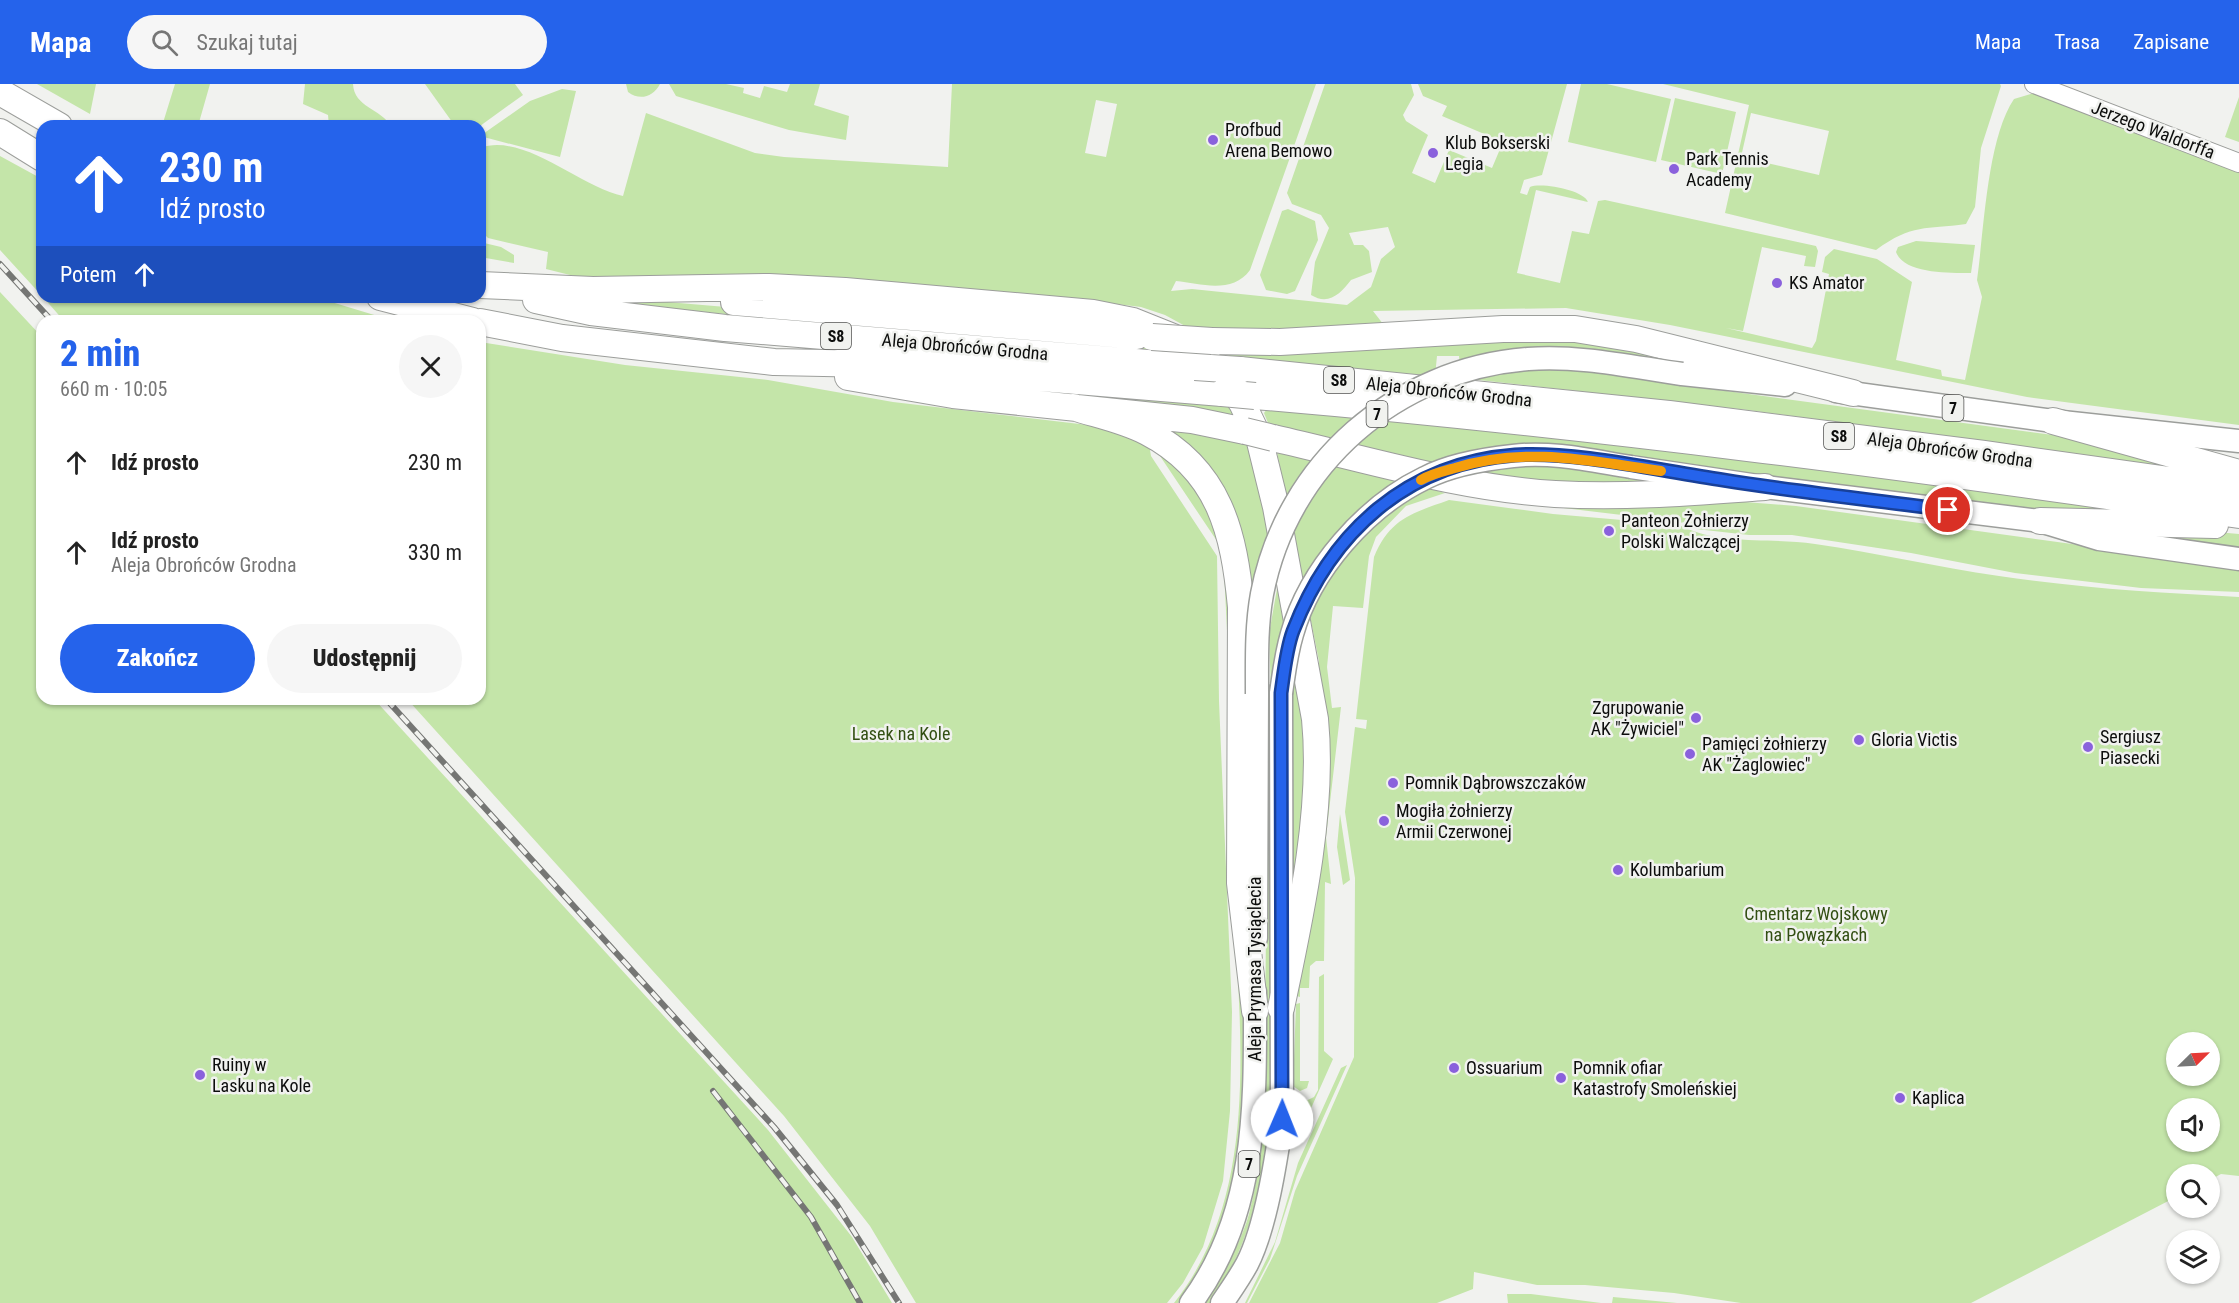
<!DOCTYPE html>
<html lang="pl">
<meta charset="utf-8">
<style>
body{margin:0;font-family:"Roboto Condensed",sans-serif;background:#f6f6f6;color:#222;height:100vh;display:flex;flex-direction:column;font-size:22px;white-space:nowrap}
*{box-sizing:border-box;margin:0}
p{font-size:20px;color:#767676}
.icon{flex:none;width:33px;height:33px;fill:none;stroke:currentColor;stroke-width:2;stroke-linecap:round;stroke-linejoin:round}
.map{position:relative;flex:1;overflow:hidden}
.side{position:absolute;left:36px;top:231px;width:450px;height:390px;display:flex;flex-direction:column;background:#fff;border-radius:18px;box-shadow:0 2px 4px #0004}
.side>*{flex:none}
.guide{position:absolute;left:36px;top:36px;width:450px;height:183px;border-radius:18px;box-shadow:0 2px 4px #0004;background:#2563eb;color:#fff;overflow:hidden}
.needle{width:39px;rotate:66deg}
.tools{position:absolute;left:2166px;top:948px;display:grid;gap:12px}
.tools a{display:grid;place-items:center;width:54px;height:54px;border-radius:50%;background:#fff;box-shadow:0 2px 4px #0004;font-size:30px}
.pin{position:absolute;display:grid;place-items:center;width:51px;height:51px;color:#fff;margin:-26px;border:3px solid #fff;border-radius:50%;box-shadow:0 2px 6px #0007}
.me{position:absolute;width:66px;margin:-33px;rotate:1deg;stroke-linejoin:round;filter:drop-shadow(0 0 4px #0008)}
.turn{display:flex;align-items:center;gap:21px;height:126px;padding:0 24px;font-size:27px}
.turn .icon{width:78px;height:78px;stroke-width:2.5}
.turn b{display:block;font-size:42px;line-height:51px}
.then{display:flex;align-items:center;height:57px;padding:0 24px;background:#0003;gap:12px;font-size:22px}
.round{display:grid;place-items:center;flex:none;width:63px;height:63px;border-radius:32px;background:#f6f6f6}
.summary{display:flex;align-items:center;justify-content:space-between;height:102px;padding:0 24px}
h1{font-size:36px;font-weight:800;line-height:45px;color:#2563eb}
.cta{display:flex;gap:12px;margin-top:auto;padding:12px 24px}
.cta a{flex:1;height:69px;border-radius:36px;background:#2563eb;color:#fff;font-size:24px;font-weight:800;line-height:69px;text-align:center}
.cta a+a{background:#f6f6f6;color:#222}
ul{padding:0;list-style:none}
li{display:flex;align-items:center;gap:18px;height:90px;padding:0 24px}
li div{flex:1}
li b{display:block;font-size:22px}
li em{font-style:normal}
header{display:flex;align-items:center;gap:36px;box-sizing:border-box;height:84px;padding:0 30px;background:#2563eb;color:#fff}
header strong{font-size:28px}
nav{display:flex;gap:33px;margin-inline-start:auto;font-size:21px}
.search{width:420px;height:54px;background:#f6f6f6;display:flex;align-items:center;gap:15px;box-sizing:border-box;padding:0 21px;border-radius:33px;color:#767676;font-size:22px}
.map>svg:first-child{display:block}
.green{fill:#c4e5a9;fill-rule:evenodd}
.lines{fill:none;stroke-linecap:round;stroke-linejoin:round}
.minor-casing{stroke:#9c9e9b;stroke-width:20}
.major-casing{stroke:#9c9e9b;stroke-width:25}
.highway-casing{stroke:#9c9e9b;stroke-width:28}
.minor{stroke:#fff;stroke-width:18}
.major{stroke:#fff;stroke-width:22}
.highway{stroke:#fff;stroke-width:26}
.rail-casing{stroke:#757674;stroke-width:6}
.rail{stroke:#f1f2ef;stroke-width:4;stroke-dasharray:11;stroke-linecap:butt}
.major-bridge-casing{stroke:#9c9e9b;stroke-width:25;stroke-linecap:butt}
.highway-bridge-casing{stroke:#9c9e9b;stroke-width:28;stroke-linecap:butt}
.major-bridge{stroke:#fff;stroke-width:22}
.highway-bridge{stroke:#fff;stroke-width:26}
.route-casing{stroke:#184099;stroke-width:15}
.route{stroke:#2563eb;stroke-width:10}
.slow{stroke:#f59e0b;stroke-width:10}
.poi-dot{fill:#8a61dc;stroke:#f1f2ef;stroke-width:2}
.labels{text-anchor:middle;stroke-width:5;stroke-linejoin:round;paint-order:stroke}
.shield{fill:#f1f2ef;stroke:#515250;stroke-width:1.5}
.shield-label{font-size:16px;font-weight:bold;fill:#0c0d0c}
.poi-label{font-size:18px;fill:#0c0d0c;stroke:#f1f2ef;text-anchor:start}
.street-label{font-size:18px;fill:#0c0d0c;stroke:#f1f2ef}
.park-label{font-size:18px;fill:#324f12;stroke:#f1f2ef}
</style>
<header>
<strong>Mapa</strong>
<div class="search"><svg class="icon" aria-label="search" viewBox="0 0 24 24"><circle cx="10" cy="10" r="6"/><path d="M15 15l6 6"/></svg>Szukaj tutaj</div>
<nav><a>Mapa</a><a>Trasa</a><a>Zapisane</a></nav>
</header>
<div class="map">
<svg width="2239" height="1219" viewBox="0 0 2239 1219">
<rect width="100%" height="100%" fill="#f1f2ef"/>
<!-- green -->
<path class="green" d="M37 0H96L90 30Z
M175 0H210L198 42H162Z
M305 0H353C354 23 381 25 391 42H329L328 31 303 20Z
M425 0H515L523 11 480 42H455Z
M626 0H660C653 13 640 17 628 8Z
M669 0H726L744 4 743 9 760 14 764 2 787 8 790 0H820L814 21 849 32 846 56 789 46 676 12Z
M952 0H1316L1250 186C1233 210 1201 200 1176 197L1171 207 1192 205 1347 221 1371 203 1381 175 1395 163 1388 143 1349 149 1354 161H1363L1369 167 1372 188 1351 196C1341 209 1329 222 1311 211L1315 178 1329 144 1321 131 1292 120 1287 109 1325 0H1411L1414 11 1403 31 1406 37 1428 51 1412 89 1435 99 1449 66 1492 84 1503 58 1442 32 1447 22 1423 12 1418 0H1567L1542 91 1524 96 1520 109 1527 111 1530 103C1541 98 1584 106 1588 118L1536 106 1517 189 1560 199 1572 147 1589 150 1598 117 1605 116 1816 162 1818 167 1815 183 1804 182 1806 172 1762 163 1743 247 1726 244 1812 264 1816 257 1829 190 1822 188 1825 173 1834 165 1877 175 1912 198 1896 276 1941 286 1942 292 1965 296 1982 213 1977 196C1984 147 1987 55 2014 15L2037 8 2239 86V341L2027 313 1670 241 1566 224 1373 227 1387 245 1198 249 1165 231 1141 223 1092 217 574 192 546 185 548 168 488 154 480 146V64C524 48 580 103 623 112L646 29 755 69 784 73 948 83ZM1096 16 1117 20 1106 73 1085 69Z
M1581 0H1607L1671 15 1656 78 1568 58Z
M1663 0H2000L2001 2 1981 64 1975 123 1966 140C1925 146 1913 139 1876 166L1725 129 1749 21ZM1751 29 1829 47 1819 91 1741 73Z
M562 5 576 7 560 73 480 52 530 17Z
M2239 13V58L2225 53Z
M1675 14 1736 28 1722 90 1661 76Z
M0 72 42 95V212L0 166Z
M1288 125 1315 137 1318 156 1295 207 1287 210 1266 206 1260 191 1282 127Z
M1916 157 1975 161 1971 189C1950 189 1904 190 1896 168L1898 163Z
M480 158 501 163 514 171V179L480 173Z
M0 208 42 253V615H374L768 1046 852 1153 892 1219H0Z
M43 213H315L394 237H64Z
M644 216 1165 261 1180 270 833 241 599 217Z
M1554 252 1681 275 1682 301 2053 351 2186 386 1748 326 1461 294 1459 272H1437L1435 292 1231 274 1222 264Z
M480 258 625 281 768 296 893 318 1105 343 1149 360 1151 372 1217 472 1219 617 1232 928 1230 1027 1223 1097 1203 1163 1183 1199 1167 1219H916L870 1142 784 1032 407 615H480Z
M867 289 1231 321 1242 339Z
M1267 325 1691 368 2150 430H2085L1703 403 1633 405 1480 392 1270 344 1264 329Z
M1145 340 1251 358 1271 452 1251 527 1240 460Z
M1276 363 1445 409 1406 422 1376 453 1369 472 1363 524 1333 522 1327 583 1332 624 1341 623 1326 753 1331 800 1325 798 1324 877H1316L1310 882 1309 904H1300V913L1297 912 1319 577Z
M1158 369 1177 381 1204 414 1225 465 1230 607 1223 466Z
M1449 416 1553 430 1645 438C1657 444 1668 448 1681 442 1722 462 1771 453 1815 460 1877 469 1937 483 1999 492 2078 504 2159 509 2239 513V1092L2221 1090 2210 1096V1090H2176V1113L1971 1219H1741L1674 1209 1585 1201H1537L1474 1188 1473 1205 1437 1219H1249L1280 1159 1295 1107 1354 973 1355 794 1345 728 1355 643 1366 645 1367 636 1356 635 1374 473C1390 434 1413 429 1449 416ZM2176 958H2210V992H2176ZM2176 1024H2210V1058H2176Z
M1719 416 1796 422 2239 483V508L2141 504 2015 489 1911 469 1792 451H1749L1696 445 1685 438 1667 441 1647 434 1530 420Z
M2205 447 2239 450V466L2131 451Z
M1278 499 1287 533 1271 607 1270 1029C1264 1097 1250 1162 1211 1219H1205C1222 1190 1240 1162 1249 1130 1267 1063 1264 995 1265 926 1267 820 1266 714 1266 608L1271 607 1269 550Z
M1298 587 1309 676 1289 844 1292 609 1294 591Z
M1340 730 1350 796 1343 801 1337 763Z
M1234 814C1245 948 1266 1105 1178 1219H1174C1262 1108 1239 948 1234 814Z
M1324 890V967L1333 975 1296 1058 1290 1062 1291 1024 1314 1013 1318 1006 1319 893Z
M1300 919V997H1309L1307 1004 1300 1007 1293 1002 1296 920Z
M1347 981 1297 1092 1270 1175 1247 1219H1245L1275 1158 1298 1079 1341 984Z
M1507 1210H1531L1601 1219H1508Z
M1613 1213 1677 1219H1612Z"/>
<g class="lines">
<!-- minor casing -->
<g class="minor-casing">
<path id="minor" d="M2034 0 2239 79"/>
</g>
<!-- major casing -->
<g class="major-casing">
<path id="major" d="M1682 290 1785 301
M1836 307 2053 337 2239 357
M1631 383 1765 403 2040 437 2099 455 2239 475
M1256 854 1257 610
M1191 1219C1259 1128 1255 1016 1255 908
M1222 1219C1231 1206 1240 1193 1247 1180 1266 1143 1276 1076 1282 1035L1281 609"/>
</g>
<!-- highway casing -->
<g class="highway-casing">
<path id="highway" d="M0 8 59 42
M0 48 42 74
M480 201 593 206 769 203 845 207 1093 229 1133 237 1173 253 1193 265 1221 289 1242 319 1259 354 1276 423 1315 635C1324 727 1300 834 1281 924
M380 213 473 237
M536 216 591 228 725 244 1195 283
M734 218 1137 252
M480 238 562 254 774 278 873 280 1222 309
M1212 257 1280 258 1503 245H1575L1636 255 1853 309
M1240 286 1669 330 1984 370 2239 406
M848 293 953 311 1192 336 1245 347
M1255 312C1585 340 1912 383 2239 431
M1073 323C1098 331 1124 336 1147 348 1220 386 1234 449 1241 523L1240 799 1255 927
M2053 337 2239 389
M1273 354C1366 375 1459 404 1555 410 1626 414 1695 408 1765 403
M2040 437 2215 441"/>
</g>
<!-- minor -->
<use href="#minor" class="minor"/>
<!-- major -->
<use href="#major" class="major"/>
<!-- highway -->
<use href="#highway" class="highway"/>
<!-- rail casing -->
<g class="rail-casing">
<path id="rail" d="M0 180 52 237
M386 615 774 1043 837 1121 899 1219
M713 1007 811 1133 860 1219"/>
</g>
<!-- rail -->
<use href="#rail" class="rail"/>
<!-- major-bridge casing -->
<g class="major-bridge-casing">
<path id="major-bridge" d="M1281 609C1284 589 1286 570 1292 550 1310 486 1365 423 1425 394 1450 381 1485 375 1513 372 1552 367 1593 377 1631 383
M1257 610C1257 576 1256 543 1262 510 1287 379 1397 285 1528 275 1580 271 1632 283 1682 290"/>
</g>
<!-- highway-bridge casing -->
<g class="highway-bridge-casing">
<path id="highway-bridge" d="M1152 253 1212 257
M1195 283 1240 286
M1222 309 1255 312
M1245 347 1273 354"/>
</g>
<!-- major-bridge -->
<use href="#major-bridge" class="major-bridge"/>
<!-- highway-bridge -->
<use href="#highway-bridge" class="highway-bridge"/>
</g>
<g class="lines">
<!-- route casing -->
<g class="route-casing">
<path id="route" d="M1282 1035 1281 609C1284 589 1286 566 1293 547 1331 448 1407 379 1515 371 1577 367 1660 387 1723 396 1798 408 1873 416 1948 426"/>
</g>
<!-- route -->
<use href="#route" class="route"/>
<!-- slow -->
<path class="slow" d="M1421 396C1431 390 1444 387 1455 384 1526 362 1590 377 1661 387"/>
</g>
<!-- markers -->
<g class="poi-dot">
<circle cx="1213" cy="56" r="6"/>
<circle cx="1433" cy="69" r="6"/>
<circle cx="1674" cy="85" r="6"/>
<circle cx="1777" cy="199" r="6"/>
<circle cx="1609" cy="447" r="6"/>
<circle cx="1696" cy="634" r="6"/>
<circle cx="1859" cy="656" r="6"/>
<circle cx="2088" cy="663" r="6"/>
<circle cx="1690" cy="670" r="6"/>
<circle cx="1393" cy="699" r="6"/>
<circle cx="1384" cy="737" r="6"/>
<circle cx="1618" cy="786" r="6"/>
<circle cx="1454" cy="984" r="6"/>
<circle cx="200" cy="991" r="6"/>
<circle cx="1561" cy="994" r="6"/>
<circle cx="1900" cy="1014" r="6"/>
</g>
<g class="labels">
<!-- shield labels -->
<g class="shield">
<rect x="821" y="239" width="30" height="26" rx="4.5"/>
<rect x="1324" y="283" width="30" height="26" rx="4.5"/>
<rect x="1942.5" y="311" width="21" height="26" rx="4.5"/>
<rect x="1366.5" y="317" width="21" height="26" rx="4.5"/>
<rect x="1824" y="339" width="30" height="26" rx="4.5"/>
<rect x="1238.5" y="1067" width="21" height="26" rx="4.5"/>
</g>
<g class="shield-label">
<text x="836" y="258">S8</text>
<text x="1339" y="302">S8</text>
<text x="1953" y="330">7</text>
<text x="1377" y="336">7</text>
<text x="1839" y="358">S8</text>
<text x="1249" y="1086">7</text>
</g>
<!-- poi labels -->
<g class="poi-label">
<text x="1225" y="52">Profbud<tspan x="1225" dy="21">Arena Bemowo</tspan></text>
<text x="1445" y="65">Klub Bokserski<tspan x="1445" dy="21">Legia</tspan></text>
<text x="1686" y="81">Park Tennis<tspan x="1686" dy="21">Academy</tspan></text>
<text x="1789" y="205">KS Amator</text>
<text x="1621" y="443">Panteon Żołnierzy<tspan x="1621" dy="21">Polski Walczącej</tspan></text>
<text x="1684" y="630" text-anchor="end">Zgrupowanie<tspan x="1684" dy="21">AK "Żywiciel"</tspan></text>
<text x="2100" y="659">Sergiusz<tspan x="2100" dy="21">Piasecki</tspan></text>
<text x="1871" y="662">Gloria Victis</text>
<text x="1702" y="666">Pamięci żołnierzy<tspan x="1702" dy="21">AK "Żaglowiec"</tspan></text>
<text x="1405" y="705">Pomnik Dąbrowszczaków</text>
<text x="1396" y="733">Mogiła żołnierzy<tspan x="1396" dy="21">Armii Czerwonej</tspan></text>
<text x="1630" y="792">Kolumbarium</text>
<text x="212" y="987">Ruiny w<tspan x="212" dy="21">Lasku na Kole</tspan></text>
<text x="1466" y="990">Ossuarium</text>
<text x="1573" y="990">Pomnik ofiar<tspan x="1573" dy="21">Katastrofy Smoleńskiej</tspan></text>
<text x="1912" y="1020">Kaplica</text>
</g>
<!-- street labels -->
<g class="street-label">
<text transform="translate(2153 46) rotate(21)" y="6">Jerzego Waldorffa</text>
<text transform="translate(965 263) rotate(5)" y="6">Aleja Obrońców Grodna</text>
<text transform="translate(1449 308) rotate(6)" y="6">Aleja Obrońców Grodna</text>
<text transform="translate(1950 366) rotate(8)" y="6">Aleja Obrońców Grodna</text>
<text transform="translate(1255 885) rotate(-90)" y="6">Aleja Prymasa Tysiąclecia</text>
</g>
<!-- park labels -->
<g class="park-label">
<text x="901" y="656">Lasek na Kole</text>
<text x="1816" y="836">Cmentarz Wojskowy<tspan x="1816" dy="21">na Powązkach</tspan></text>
</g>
</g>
</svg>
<div class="tools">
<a><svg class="needle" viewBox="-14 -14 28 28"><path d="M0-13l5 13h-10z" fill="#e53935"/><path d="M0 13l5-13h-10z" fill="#767676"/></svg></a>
<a><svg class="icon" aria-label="sound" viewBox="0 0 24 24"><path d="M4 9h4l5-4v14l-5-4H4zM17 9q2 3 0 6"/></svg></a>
<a><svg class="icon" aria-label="search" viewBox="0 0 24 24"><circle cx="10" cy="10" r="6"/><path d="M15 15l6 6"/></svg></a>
<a><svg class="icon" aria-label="layers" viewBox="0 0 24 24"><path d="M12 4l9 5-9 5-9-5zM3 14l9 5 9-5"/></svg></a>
</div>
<div class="pin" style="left:1948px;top:426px;background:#d93025"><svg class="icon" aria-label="arrive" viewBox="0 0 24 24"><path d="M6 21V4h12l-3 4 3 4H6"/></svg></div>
<svg class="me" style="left:1282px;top:1035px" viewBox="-20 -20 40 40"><circle r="19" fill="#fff"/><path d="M0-13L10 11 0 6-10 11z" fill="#2563eb"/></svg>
<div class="guide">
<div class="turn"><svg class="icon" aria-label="ahead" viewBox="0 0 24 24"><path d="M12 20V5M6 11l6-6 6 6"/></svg><div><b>230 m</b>Idź prosto</div></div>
<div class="then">Potem<svg class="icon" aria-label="ahead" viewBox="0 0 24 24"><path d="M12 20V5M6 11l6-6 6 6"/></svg></div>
</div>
<section class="side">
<div class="summary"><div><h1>2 min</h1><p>660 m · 10:05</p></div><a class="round"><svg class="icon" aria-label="close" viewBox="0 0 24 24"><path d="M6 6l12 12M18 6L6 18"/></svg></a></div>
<ul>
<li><svg class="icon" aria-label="ahead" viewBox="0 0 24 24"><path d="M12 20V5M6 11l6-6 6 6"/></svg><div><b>Idź prosto</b></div><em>230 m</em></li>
<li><svg class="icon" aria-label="ahead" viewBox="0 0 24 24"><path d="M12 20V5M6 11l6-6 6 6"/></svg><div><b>Idź prosto</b><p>Aleja Obrońców Grodna</p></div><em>330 m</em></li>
</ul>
<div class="cta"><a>Zakończ</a><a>Udostępnij</a></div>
</section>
</div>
